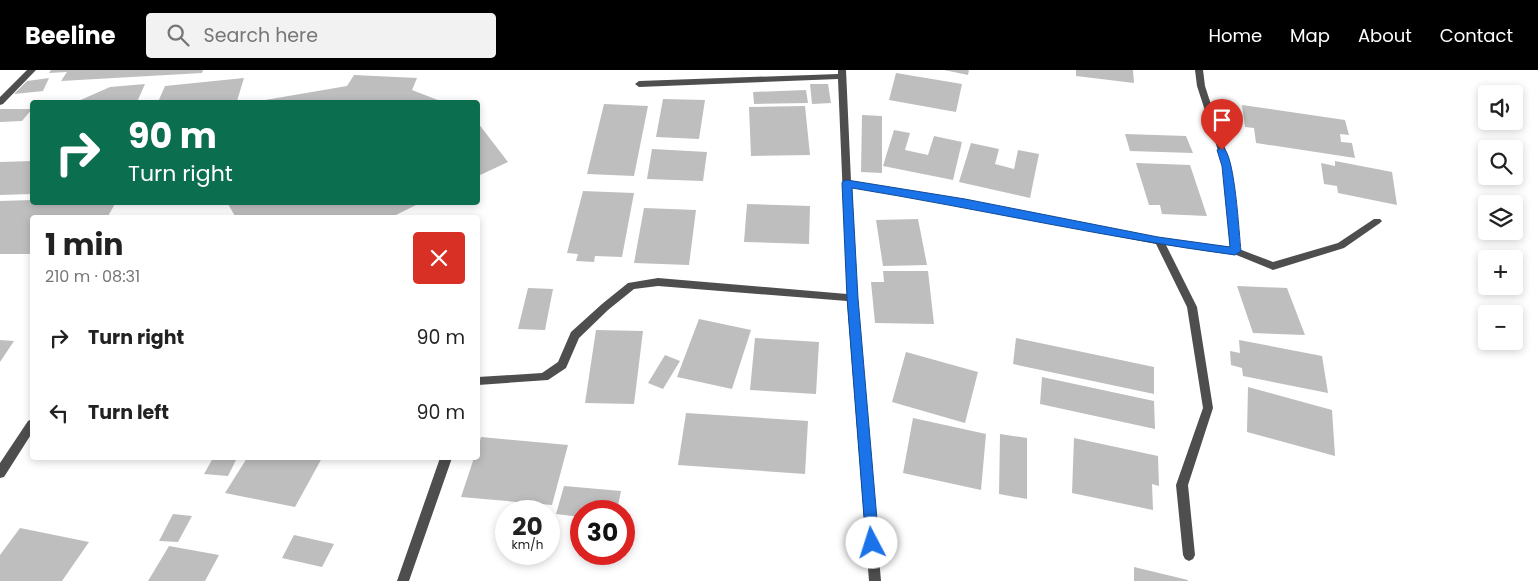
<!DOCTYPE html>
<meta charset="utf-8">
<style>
body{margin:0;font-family:Poppins,sans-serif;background:#f2f2f2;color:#222;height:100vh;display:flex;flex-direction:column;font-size:19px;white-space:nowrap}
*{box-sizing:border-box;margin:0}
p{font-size:16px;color:#767676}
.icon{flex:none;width:28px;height:28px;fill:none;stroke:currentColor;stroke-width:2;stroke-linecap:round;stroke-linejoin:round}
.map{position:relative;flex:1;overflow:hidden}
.panel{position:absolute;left:30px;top:145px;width:450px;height:245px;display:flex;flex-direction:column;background:#fff;border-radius:5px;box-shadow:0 2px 8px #0003}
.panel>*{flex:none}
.hud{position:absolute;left:30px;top:30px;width:450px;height:105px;border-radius:5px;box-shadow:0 2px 8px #0003;background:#0b6e4f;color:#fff;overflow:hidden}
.controls{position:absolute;left:1478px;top:15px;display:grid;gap:10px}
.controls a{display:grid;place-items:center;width:45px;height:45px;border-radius:5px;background:#fff;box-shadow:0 2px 8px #0003;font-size:25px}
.speed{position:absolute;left:495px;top:430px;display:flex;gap:10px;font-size:25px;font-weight:700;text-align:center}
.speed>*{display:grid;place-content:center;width:65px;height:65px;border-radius:50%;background:#fff;box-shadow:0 2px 8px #0003;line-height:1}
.speed small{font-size:12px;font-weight:400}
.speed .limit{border:8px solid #d22;background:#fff;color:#111}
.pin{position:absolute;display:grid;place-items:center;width:42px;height:42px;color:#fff;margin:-51px -21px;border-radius:50% 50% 50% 0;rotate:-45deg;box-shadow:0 0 5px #0007}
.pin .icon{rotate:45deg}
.me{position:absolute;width:55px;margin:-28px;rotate:355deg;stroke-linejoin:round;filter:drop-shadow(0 0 4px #0008)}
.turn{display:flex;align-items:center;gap:18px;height:105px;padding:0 15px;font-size:22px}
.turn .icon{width:65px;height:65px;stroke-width:2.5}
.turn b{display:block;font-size:35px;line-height:42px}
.round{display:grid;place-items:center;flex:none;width:52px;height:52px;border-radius:5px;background:#f2f2f2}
.headline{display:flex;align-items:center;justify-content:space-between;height:85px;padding:0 15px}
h1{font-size:30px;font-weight:700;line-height:38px}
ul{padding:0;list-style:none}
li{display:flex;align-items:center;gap:15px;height:75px;padding:0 15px}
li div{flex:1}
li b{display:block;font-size:19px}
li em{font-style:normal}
header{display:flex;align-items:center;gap:30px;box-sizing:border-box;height:70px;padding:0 25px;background:#000;color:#fff}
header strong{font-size:24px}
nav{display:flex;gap:28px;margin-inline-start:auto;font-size:18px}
.search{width:350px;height:45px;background:#f2f2f2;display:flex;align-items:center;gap:12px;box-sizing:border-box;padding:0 18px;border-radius:5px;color:#767676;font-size:19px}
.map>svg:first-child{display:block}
.building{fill:#bebebe}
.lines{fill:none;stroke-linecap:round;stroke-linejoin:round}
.street{fill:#4e4e4e;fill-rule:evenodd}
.route{fill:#1a73e8;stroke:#114b97}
</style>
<header>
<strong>Beeline</strong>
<div class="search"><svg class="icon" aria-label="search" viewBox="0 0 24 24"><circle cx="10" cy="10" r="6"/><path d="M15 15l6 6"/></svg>Search here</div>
<nav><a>Home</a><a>Map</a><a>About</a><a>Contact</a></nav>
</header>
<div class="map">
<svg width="1538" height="511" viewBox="0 0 1538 511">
<rect width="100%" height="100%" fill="#fff"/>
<!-- building -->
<path class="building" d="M51 0H203L202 3 61 11 67 2 49 3Z
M944 0H969L968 5Z
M1076 0H1133L1134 13 1076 6Z
M896 3 962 14 956 42 889 30Z
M354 5 417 8 412 20 443 32H262L265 30 347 16Z
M49 8 43 21 14 24 27 11Z
M244 8 237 31 158 32 165 16Z
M145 14 137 32H76L110 17Z
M810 14H828L831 33 812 34Z
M806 20 808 33 754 34 753 22Z
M663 29 705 30 699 69 656 67Z
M604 34 648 36 634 106 587 104Z
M1242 35 1345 50 1349 65 1340 64 1341 72 1352 73 1355 88 1256 73 1254 58 1245 57Z
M805 36 810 85 751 86 749 37Z
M0 39H32L22 51 0 52Z
M862 45 882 46V103L861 102Z
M478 53 508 92 478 106Z
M894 60 910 63 905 80 928 85 934 66 962 72 953 110 883 96Z
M1125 64 1186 66 1193 83 1130 81Z
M971 73 999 79 995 94 1014 99 1018 80 1039 84 1030 128 959 112Z
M652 79 707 82 703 111 647 109Z
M32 91V124L0 125V92Z
M1335 91 1392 102 1397 135 1338 123 1337 116 1324 114 1321 93 1335 96Z
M1136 93 1190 95 1207 146 1162 144 1160 135H1149Z
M583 121 634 123 622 187 595 186 594 192 576 191 578 184 567 183Z
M32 130V132H116L107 148H32V184H0V131Z
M227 132H422L390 148H236Z
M747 134 810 136 809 174 744 172Z
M644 138 696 140 689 195 634 193Z
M918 149 927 195 883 196 876 150Z
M883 201H928L934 254 875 253 871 212H884Z
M1237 216 1287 218 1305 265 1253 263Z
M528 218 553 219 545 260 518 259Z
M699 249 751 260 732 319 677 307Z
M596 260 643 261 634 334 585 333Z
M755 268 819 272 816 324 750 320Z
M1016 268 1154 297V324L1013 294Z
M0 270 14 271 0 292Z
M1239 270 1322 286 1328 323 1243 306 1242 298 1231 295 1230 281 1240 283Z
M906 282 978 302 965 353 892 332Z
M665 285 680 291 663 319 648 313Z
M1042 307 1154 331 1155 359 1040 334Z
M1248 317 1332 340 1335 386 1247 362Z
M686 343 808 351 805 404 678 395Z
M913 348 986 364 981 420 903 403Z
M1000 364 1027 368V429L999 424Z
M481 367 568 375 552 435 461 427 474 388H478V378Z
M1074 368 1158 386 1159 416 1152 414 1153 440 1072 423Z
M213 388H237L228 406 204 404Z
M247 388H322L295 437 225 423Z
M564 416 621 421 617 441H581V447L556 444Z
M173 444 192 446 178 472 159 471Z
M20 458 89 472 62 511H0V485Z
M294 465 334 474 322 497 282 488Z
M169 476 219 485 205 511H148Z
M1134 497 1188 510V511H1134Z"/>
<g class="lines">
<!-- street -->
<path class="street" d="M27 0H36L3 34 0 35V27Z
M838 0H846L851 111 965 130 1159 168 1230 177 1223 96 1197 16 1195 0H1203L1205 16 1231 96 1239 179 1273 192 1338 173 1374 149H1380L1382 151 1380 153 1344 178 1273 200 1234 184 1166 175 1197 237 1213 338 1188 415 1195 485 1193 489 1189 491 1185 489 1183 485 1176 415 1203 338 1187 237 1156 174 965 136 852 117 857 228 881 511H869L847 231 658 216 634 219 608 240 579 268 566 298 548 310 478 315V307L542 303 558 292 571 262 602 234 628 213 658 208 847 224 838 9 639 17 635 14 639 11 838 4Z
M32 349V363L4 407 0 408V393L28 351Z
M440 388H452L409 511H397Z"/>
</g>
<!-- route -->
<path class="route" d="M1222 77C1235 81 1239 165 1241 181L1235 185C1107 168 980 139 852 118L858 228 879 473 877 478 872 480 867 478 866 473 847 228 842 113 843 111 847 110 965 129 1158 167 1230 177 1222 96 1217 80Z"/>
</svg>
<div class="controls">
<a><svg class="icon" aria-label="sound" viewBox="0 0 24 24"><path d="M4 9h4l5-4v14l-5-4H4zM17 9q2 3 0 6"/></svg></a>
<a><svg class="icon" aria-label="search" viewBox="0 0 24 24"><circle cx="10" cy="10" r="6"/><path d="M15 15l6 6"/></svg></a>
<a><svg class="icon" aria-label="layers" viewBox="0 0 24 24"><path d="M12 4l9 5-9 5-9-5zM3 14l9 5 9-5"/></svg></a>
<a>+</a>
<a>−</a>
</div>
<div class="speed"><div>20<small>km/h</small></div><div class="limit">30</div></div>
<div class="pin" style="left:1222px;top:80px;background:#d93025"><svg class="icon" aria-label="arrive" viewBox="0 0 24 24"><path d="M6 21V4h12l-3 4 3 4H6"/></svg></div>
<svg class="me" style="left:872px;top:473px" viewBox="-20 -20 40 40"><circle r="19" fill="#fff"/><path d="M0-13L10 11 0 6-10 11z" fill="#1a73e8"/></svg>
<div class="hud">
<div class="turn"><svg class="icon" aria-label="right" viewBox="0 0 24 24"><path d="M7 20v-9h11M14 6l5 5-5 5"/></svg><div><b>90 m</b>Turn right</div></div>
</div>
<section class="panel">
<div class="headline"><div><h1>1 min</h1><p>210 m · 08:31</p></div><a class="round" style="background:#d93025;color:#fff"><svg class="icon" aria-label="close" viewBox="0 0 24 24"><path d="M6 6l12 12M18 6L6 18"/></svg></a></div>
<ul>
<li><svg class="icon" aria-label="right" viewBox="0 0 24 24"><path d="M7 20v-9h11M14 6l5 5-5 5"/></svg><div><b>Turn right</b></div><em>90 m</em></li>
<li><svg class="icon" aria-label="left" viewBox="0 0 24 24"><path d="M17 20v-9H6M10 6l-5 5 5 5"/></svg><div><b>Turn left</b></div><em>90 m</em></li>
</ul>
</section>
</div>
